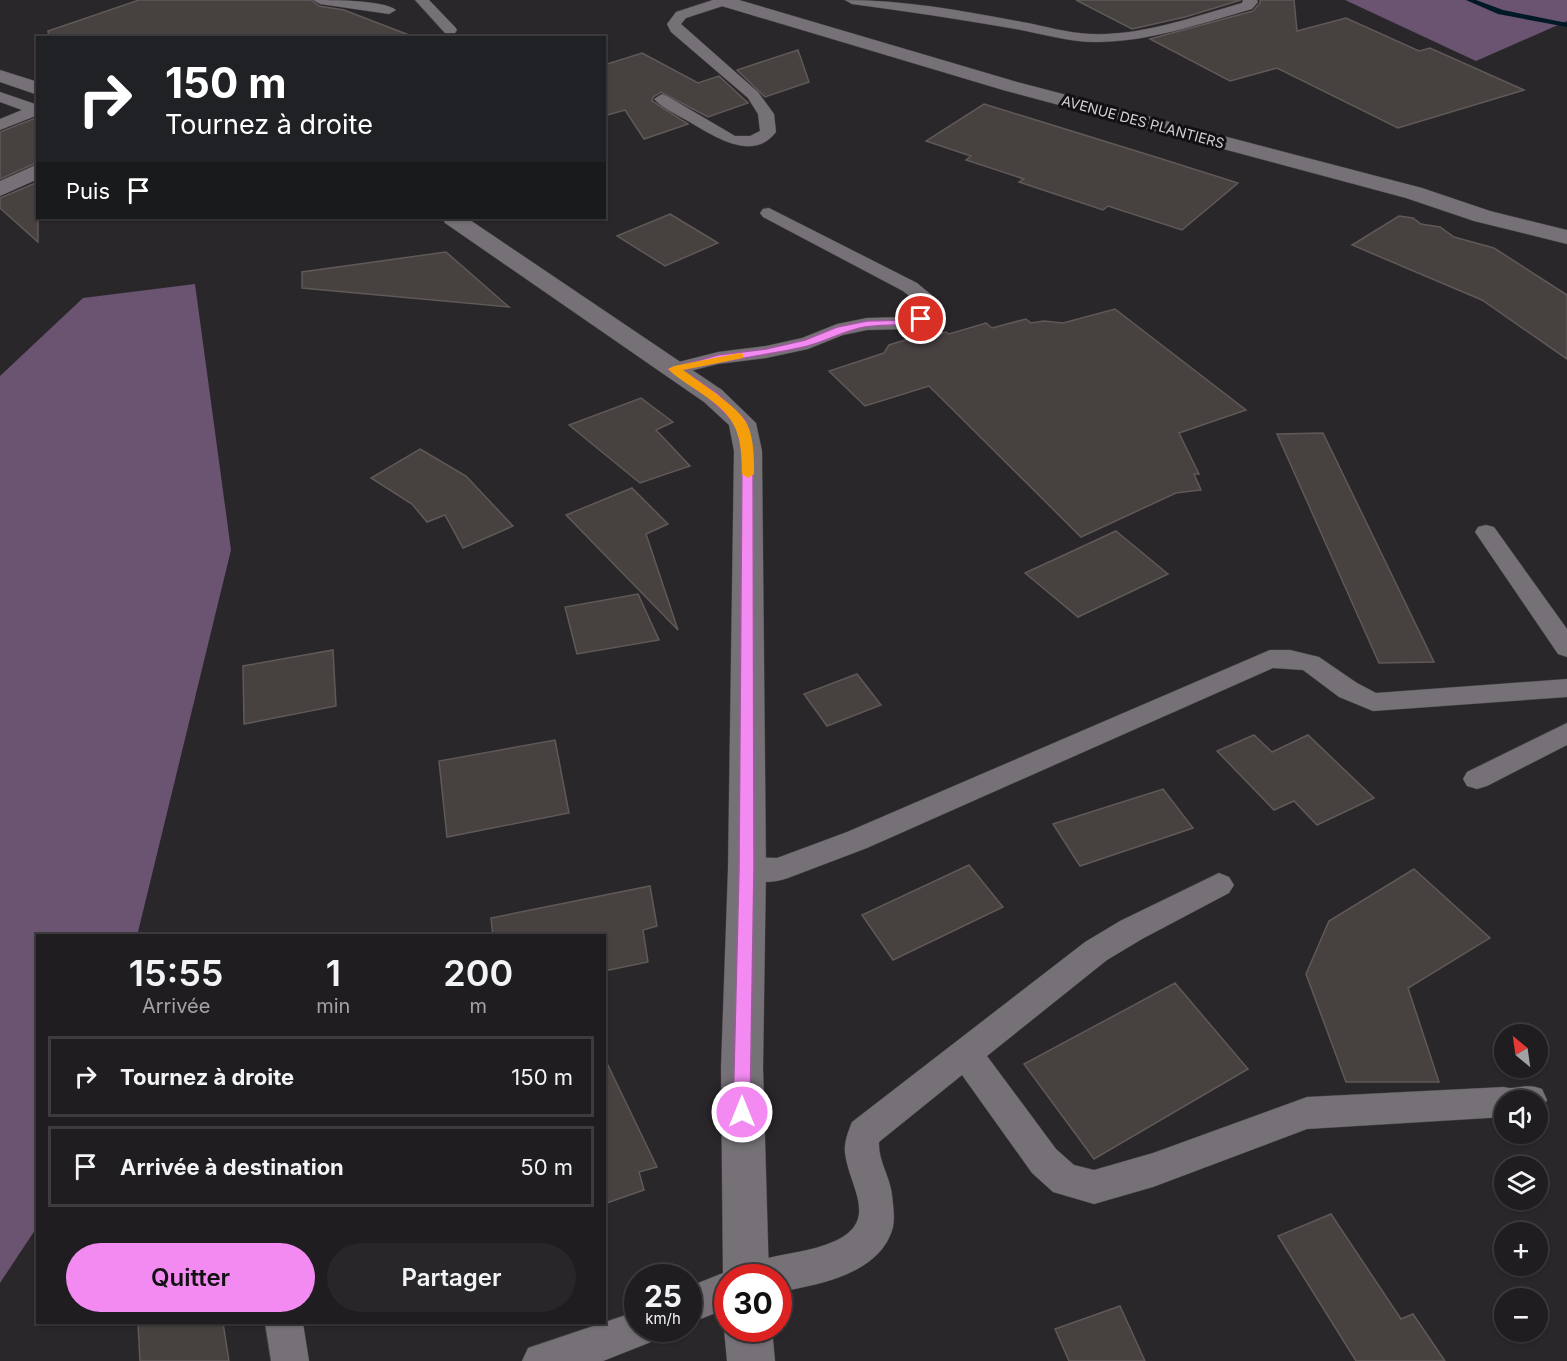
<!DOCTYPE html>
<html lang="fr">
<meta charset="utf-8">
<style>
body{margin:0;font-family:Inter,sans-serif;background:#282629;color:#f1f3f6;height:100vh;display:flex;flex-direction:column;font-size:22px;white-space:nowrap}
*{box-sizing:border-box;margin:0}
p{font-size:20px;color:#a2a2a5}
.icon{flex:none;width:33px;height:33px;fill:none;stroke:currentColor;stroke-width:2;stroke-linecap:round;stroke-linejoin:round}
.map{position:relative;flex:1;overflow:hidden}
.sheet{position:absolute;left:36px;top:934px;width:570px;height:390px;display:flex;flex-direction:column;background:#201d20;border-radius:0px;box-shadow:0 2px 4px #0004,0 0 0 2px #3d3b3e}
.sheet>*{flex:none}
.top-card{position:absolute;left:36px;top:36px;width:570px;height:183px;border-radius:0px;box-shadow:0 2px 4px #0004,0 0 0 2px #3d3b3e;background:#202124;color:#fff;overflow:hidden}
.needle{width:39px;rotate:331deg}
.buttons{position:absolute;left:1494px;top:1024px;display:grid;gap:12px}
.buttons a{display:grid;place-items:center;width:54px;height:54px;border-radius:50%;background:#201d20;box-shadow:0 2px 4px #0004,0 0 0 2px #3d3b3e;font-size:30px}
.speed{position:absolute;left:624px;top:1264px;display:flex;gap:12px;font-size:30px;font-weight:700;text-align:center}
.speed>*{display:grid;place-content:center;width:78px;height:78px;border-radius:50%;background:#201d20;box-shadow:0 2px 4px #0004,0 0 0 2px #3d3b3e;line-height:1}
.speed small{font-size:15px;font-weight:400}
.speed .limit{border:9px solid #d22;background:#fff;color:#111}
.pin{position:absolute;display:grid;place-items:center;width:51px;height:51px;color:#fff;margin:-26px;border:3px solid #fff;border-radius:50%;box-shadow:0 2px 6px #0007}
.me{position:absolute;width:66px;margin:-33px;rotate:0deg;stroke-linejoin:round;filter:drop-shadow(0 0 4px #0008)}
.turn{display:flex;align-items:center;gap:21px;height:126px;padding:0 30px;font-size:27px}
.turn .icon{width:78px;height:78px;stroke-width:2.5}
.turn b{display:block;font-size:42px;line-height:51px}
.then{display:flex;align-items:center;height:57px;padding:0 30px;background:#0003;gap:12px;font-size:22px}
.eta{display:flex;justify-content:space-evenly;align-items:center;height:102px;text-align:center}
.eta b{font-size:36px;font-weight:600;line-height:42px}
.cta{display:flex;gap:12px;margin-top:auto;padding:12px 30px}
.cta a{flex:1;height:69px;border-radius:36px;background:#f38af2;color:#111;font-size:24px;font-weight:600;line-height:69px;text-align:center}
.cta a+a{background:#282629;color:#f1f3f6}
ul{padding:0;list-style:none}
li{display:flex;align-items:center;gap:18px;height:81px;margin:0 12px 9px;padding:0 18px;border:3px solid #3d3b3e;border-radius:0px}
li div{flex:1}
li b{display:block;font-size:22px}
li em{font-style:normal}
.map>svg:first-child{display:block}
.forest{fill:#6b5372}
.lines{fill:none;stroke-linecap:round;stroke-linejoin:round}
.stream{fill:#001929;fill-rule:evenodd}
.building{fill:#474140;stroke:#5f5958;stroke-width:1.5}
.lane-casing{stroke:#454245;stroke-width:1}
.street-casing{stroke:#454245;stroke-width:1}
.lane{fill:#757176;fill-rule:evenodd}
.street{fill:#757176;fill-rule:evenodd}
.route{fill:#f38af2;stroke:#9e5a9d;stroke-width:1.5}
.slow{fill:#f59e0b}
.labels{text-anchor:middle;stroke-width:6;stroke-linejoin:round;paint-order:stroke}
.far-street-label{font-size:14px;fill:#d2d0d3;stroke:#121012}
</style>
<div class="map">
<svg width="1567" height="1361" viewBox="0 0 1567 1361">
<rect width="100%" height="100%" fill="#2a272b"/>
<!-- forest -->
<path class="forest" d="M1345 0H1567V21L1476 61Z
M195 284 231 550 137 936H38L37 1227 0 1283V376L83 298Z"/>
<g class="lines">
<!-- stream -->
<path class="stream" d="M1466 0H1476L1503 10 1567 23V27L1498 14Z"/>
</g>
<!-- building -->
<path class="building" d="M139 0H311L319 6 344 10 409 35 408 38H49L48 31Z
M1076 0H1241L1185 17 1132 29Z
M1260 0H1294L1297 31 1346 18 1419 51 1430 48 1524 90 1398 128 1277 68 1230 81 1150 39 1253 11 1260 3Z
M798 50 809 82 765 97 737 70Z
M642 53 698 83 719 76 748 103 708 117 661 92 653 97 652 101 688 124 644 139 625 110 604 116V65Z
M984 104 1162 159 1238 183 1182 230 1108 206 1103 210 1019 182 1024 179 966 160 971 156 926 141Z
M33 119 38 121V162L0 179V132Z
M38 182V242L0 208V198Z
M670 214 718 243 665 266 617 236Z
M1399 216 1413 218 1421 224 1440 227 1454 237 1494 248 1567 295V359L1482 300 1352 245Z
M446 252 509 307 302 288V272Z
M1115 309 1246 410 1179 433 1199 474H1194L1201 490 1176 493 1081 537 929 386 865 406 829 371 884 353 889 345 915 337 917 340 946 332 949 334 986 323 992 328 1026 319 1031 323 1044 321 1063 323Z
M641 398 673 422 656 430 690 466 640 483 569 425Z
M1323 433 1434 662 1379 663 1277 434Z
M420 449 466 476 513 526 463 548 445 515 427 522 412 504 371 478Z
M632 488 668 524 646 534 678 630 566 515Z
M1116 531 1168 574 1078 617 1025 573Z
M638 594 659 640 577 654 565 607Z
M333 650 336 706 244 724 243 666Z
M857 674 881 705 827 726 804 694Z
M1254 735 1272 752 1308 735 1374 798 1317 825 1294 801 1274 810 1217 751Z
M555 740 569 813 447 837 439 761Z
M1163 789 1193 828 1080 866 1053 824Z
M969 865 1003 907 893 960 862 915Z
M1414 869 1490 938 1408 988 1439 1082H1346L1306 974 1329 921Z
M650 886 657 926 643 930 648 962 604 971V936H493L491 918Z
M1175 983 1248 1069 1094 1159 1024 1064Z
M604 1057 657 1167 639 1172 644 1190 604 1204Z
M1331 1214 1401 1319 1413 1314 1445 1361H1356L1278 1236Z
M1120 1306 1145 1361H1069L1055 1329Z
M138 1323H223L229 1361H140Z"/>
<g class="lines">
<!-- lane casing -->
<g class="lane-casing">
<path id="lane" d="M313 0C330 0 384 0 396 10L389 14 320 4Z
M415 0H429L455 27 457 30 455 33H445Z
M713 0H734L732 3 686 18 681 24 758 92 774 114 776 132C752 164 711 134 686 120 676 114 662 108 654 99L662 94 667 96 735 136H750L760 131 758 114 748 98 671 32 667 24 676 12Z
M845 0C905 0 964 11 1022 22 1045 26 1067 33 1090 34 1142 36 1193 17 1242 3L1243 0H1257L1258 2 1252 9C1202 23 1152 41 1100 42 1070 43 1040 33 1010 28 958 19 905 11 852 4Z
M0 92 38 105V115L0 130V119L22 110 0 102Z
M769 208 917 283 940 302C944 308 944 313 940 319L908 329 867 330 843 335 808 349 766 358 718 364 674 375 667 373 664 369 667 365 718 352 766 346 802 338 837 324 867 318 906 317 924 312V308L903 291 763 217 760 213 763 209Z
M1486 525 1494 527 1567 629V657L1558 654 1475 532 1478 527Z
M1270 650H1290L1319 657 1357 683 1376 693 1567 679V697L1373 711 1339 697 1303 670 1273 668 867 848 788 878C772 884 753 883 737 877L733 869 737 861 747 857 777 858 847 832Z
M1567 723V745L1487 786 1477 789 1467 786 1463 779 1467 772Z
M1219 873 1229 877 1234 885 1229 893 1142 939 1107 960 987 1056 1056 1149 1074 1165 1094 1170 1153 1153 1307 1097 1504 1087C1517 1091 1524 1082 1542 1089L1547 1100 1542 1111 1538 1112V1101H1504V1117L1307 1129 1153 1187 1094 1204 1053 1192 1032 1173 962 1075 879 1142C878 1161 890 1176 892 1195 893 1205 895 1217 893 1227 881 1274 818 1285 778 1292V1278H728V1308L688 1324V1287L728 1271 741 1277 746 1265C775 1253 807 1254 835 1241 880 1220 849 1187 845 1153 844 1142 848 1132 852 1122L1085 942 1120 921Z
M638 1311V1329H657L651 1342 603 1361H522L528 1348Z
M265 1323H303L309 1361H271Z"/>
</g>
<!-- street casing -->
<g class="street-casing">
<path id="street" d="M712 0H739L1017 82 1422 188 1490 211 1567 230V244L1474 221 1406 198 1003 90 715 4Z
M0 70 38 82V95L0 82Z
M38 164V179L0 196V181Z
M442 218H467L722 390 756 423 762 451 766 869 763 1068 769 1278H728V1290L723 1278 721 1068 728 869 734 451 729 425 704 402 445 223Z
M728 1320V1329H772L775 1361H727L724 1329Z"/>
</g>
<!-- lane -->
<use href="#lane" class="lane"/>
<!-- street -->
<use href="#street" class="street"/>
</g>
<!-- route -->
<path class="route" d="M921 316 926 319 924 321C904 327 885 324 865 327 843 331 825 342 804 347 764 356 723 360 682 370L717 393 746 421 753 451 754 869 750 1112 748 1118 742 1120 735 1118 733 1112 739 869 742 451 736 424 709 398 668 369 718 355 766 349 805 340 837 327 867 321 907 320Z"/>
<!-- slow -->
<path class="slow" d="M740 353 743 354V358L683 370C698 381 740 408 747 424 754 438 754 458 754 474L748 478 742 474C742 427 734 415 695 389 686 383 676 377 668 369L674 366Z"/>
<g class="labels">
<!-- far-street labels -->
<g class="far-street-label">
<text transform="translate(1143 122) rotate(15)" y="5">AVENUE DES PLANTIERS</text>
</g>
</g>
</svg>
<div class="buttons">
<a><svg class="needle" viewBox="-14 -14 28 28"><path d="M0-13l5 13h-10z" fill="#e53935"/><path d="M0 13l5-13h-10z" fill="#a2a2a5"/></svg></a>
<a><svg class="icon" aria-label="sound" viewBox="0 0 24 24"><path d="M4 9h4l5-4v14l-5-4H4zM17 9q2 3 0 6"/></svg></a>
<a><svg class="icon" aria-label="layers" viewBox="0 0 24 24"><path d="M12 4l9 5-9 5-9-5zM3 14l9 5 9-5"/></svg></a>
<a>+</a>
<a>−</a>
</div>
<div class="speed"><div>25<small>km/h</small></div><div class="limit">30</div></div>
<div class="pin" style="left:921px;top:319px;background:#d93025"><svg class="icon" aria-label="arrive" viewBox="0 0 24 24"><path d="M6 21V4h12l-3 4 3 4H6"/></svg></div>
<svg class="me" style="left:742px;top:1112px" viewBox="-20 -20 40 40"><circle r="17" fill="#f38af2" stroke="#fff" stroke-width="3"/><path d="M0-11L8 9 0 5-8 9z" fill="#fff"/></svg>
<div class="top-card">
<div class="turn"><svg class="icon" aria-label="right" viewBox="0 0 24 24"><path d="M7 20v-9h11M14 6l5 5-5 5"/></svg><div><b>150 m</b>Tournez à droite</div></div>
<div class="then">Puis<svg class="icon" aria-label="arrive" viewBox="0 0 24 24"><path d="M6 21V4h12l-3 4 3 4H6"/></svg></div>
</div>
<section class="sheet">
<div class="eta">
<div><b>15:55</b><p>Arrivée</p></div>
<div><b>1</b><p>min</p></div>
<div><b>200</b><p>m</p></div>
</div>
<ul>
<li><svg class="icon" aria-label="right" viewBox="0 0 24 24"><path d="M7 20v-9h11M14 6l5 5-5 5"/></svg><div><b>Tournez à droite</b></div><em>150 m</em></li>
<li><svg class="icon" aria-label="arrive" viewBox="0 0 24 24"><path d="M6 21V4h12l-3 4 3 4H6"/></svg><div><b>Arrivée à destination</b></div><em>50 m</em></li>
</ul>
<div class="cta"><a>Quitter</a><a>Partager</a></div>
</section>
</div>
